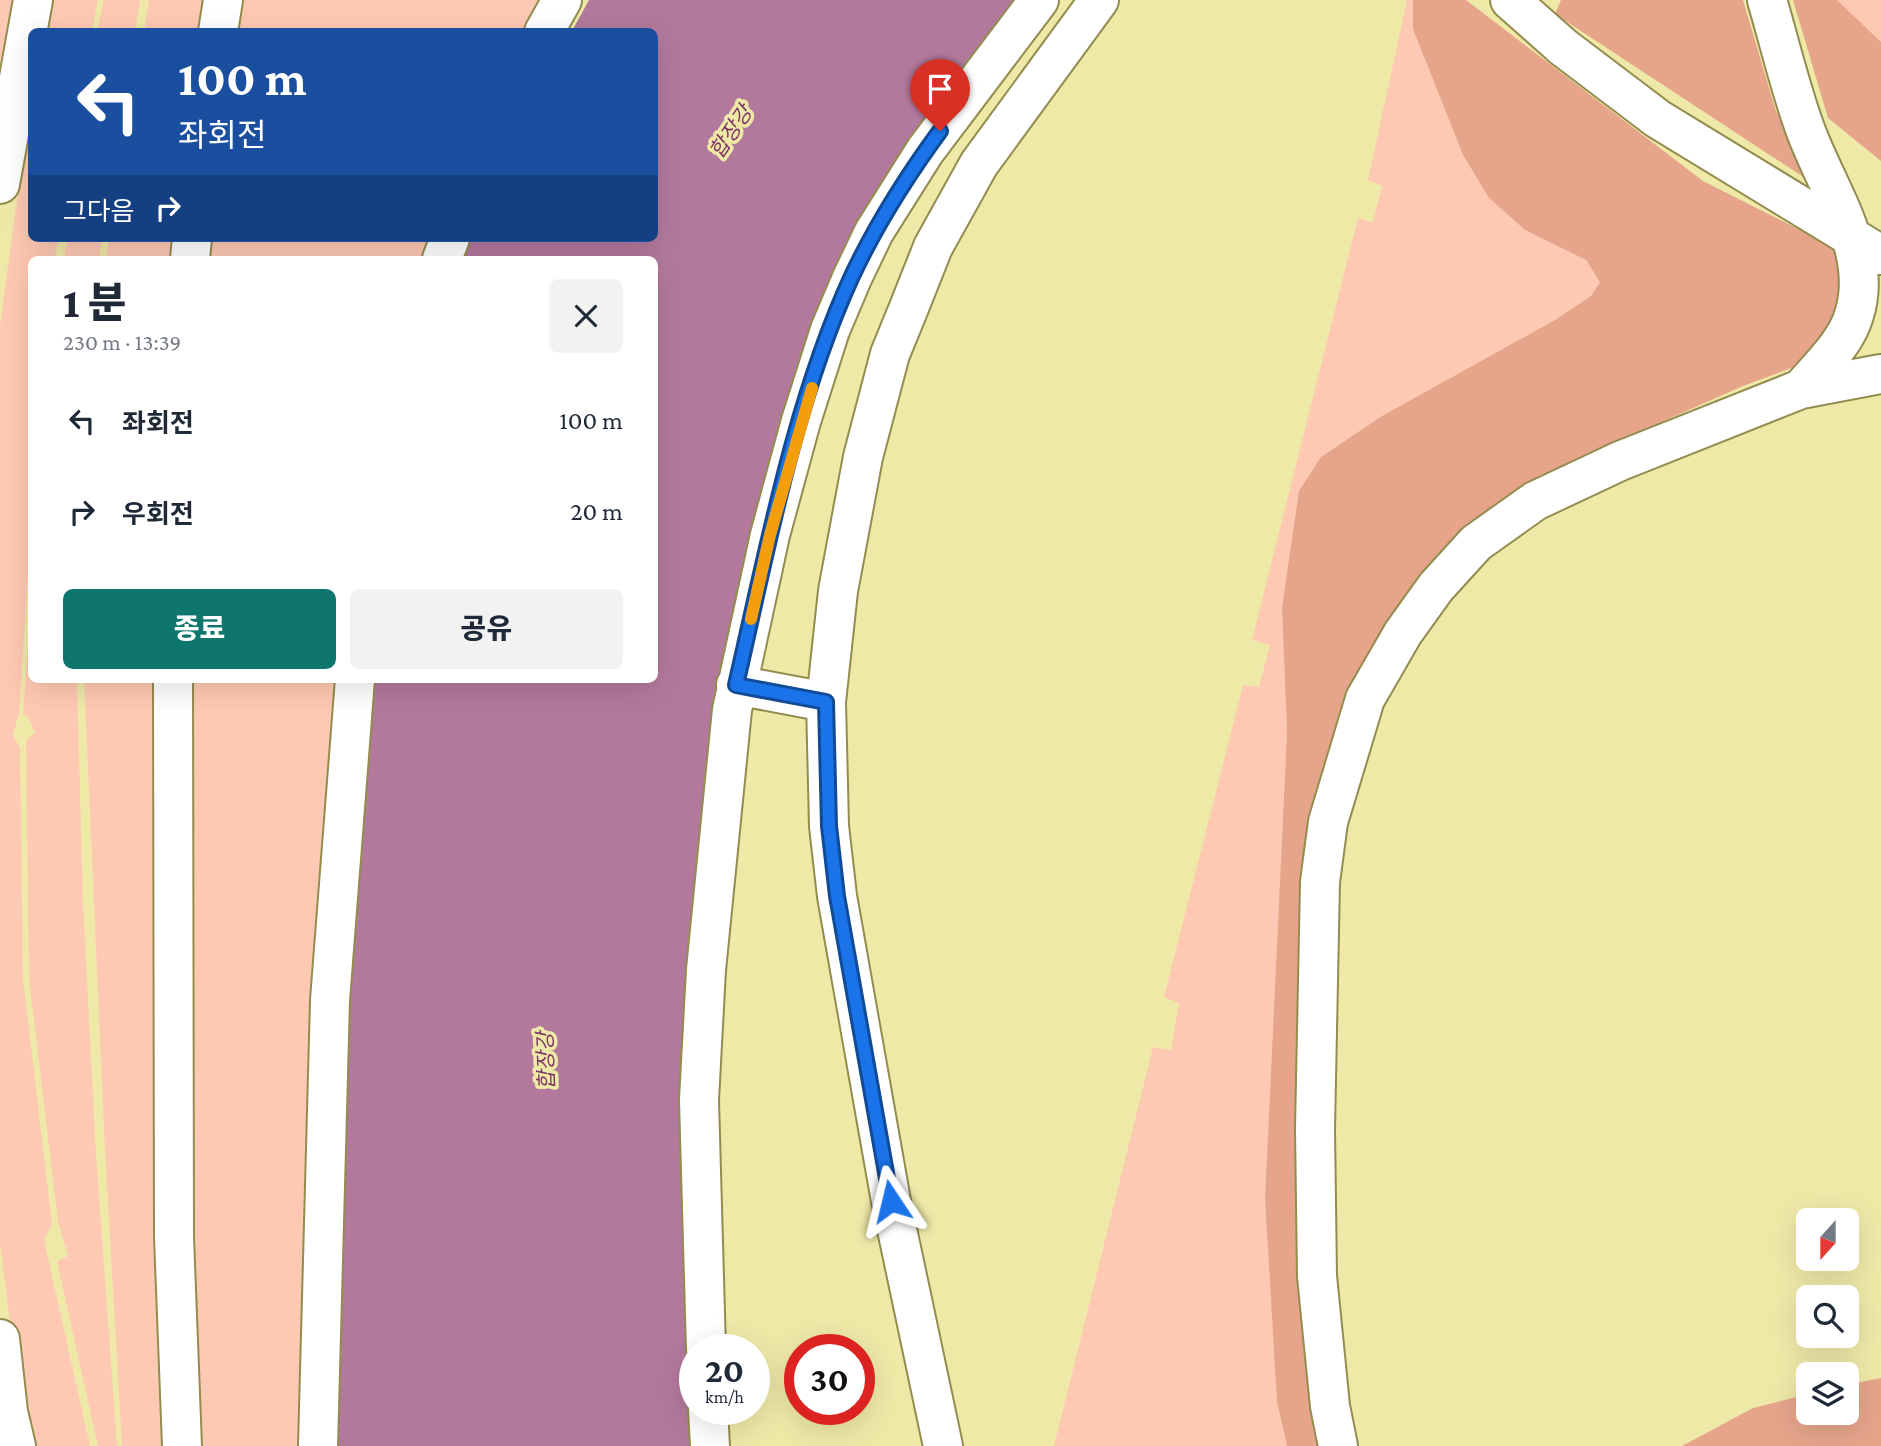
<!DOCTYPE html>
<html lang="ko">
<meta charset="utf-8">
<style>
body{margin:0;font-family:"Crimson Pro","Noto Sans KR",serif;background:#f2f2f3;color:#1f2937;height:100vh;display:flex;flex-direction:column;font-size:26px;white-space:nowrap}
*{box-sizing:border-box;margin:0}
p{font-size:23px;color:#747a83}
.icon{flex:none;width:38px;height:38px;fill:none;stroke:currentColor;stroke-width:2;stroke-linecap:round;stroke-linejoin:round}
.map{position:relative;flex:1;overflow:hidden}
.details{position:absolute;left:28px;top:256px;width:630px;height:427px;display:flex;flex-direction:column;background:#fff;border-radius:10px;box-shadow:0 7px 28px #0002}
.details>*{flex:none}
.guide{position:absolute;left:28px;top:28px;width:630px;height:214px;border-radius:10px;box-shadow:0 7px 28px #0002;background:#1a4fa0;color:#fff;overflow:hidden}
.needle{width:46px;rotate:201deg}
.tools{position:absolute;left:1796px;top:1208px;display:grid;gap:14px}
.tools a{display:grid;place-items:center;width:63px;height:63px;border-radius:10px;background:#fff;box-shadow:0 7px 28px #0002;font-size:35px}
.speed{position:absolute;left:679px;top:1334px;display:flex;gap:14px;font-size:35px;font-weight:700;text-align:center}
.speed>*{display:grid;place-content:center;width:91px;height:91px;border-radius:50%;background:#fff;box-shadow:0 7px 28px #0002;line-height:1}
.speed small{font-size:18px;font-weight:400}
.speed .limit{border:10px solid #d22;background:#fff;color:#111}
.pin{position:absolute;display:grid;place-items:center;width:60px;height:60px;color:#fff;margin:-72px -30px;border-radius:50% 50% 50% 0;rotate:-45deg;box-shadow:0 0 7px #0007}
.pin .icon{rotate:45deg}
.me{position:absolute;width:77px;margin:-38px;rotate:350deg;stroke-linejoin:round;filter:drop-shadow(0 0 5px #0008)}
.turn{display:flex;align-items:center;gap:24px;height:147px;padding:0 35px;font-size:32px}
.turn .icon{width:91px;height:91px;stroke-width:2.5}
.turn b{display:block;font-size:49px;line-height:60px}
.then{display:flex;align-items:center;height:66px;padding:0 35px;background:#0003;gap:14px;font-size:26px}
.round{display:grid;place-items:center;flex:none;width:74px;height:74px;border-radius:10px;background:#f2f2f3}
.head{display:flex;align-items:center;justify-content:space-between;height:119px;padding:0 35px}
h1{font-size:42px;font-weight:800;line-height:52px}
.action{display:flex;gap:14px;margin-top:auto;padding:14px 35px}
.action a{flex:1;height:80px;border-radius:10px;background:#0f766e;color:#fff;font-size:28px;font-weight:800;line-height:80px;text-align:center}
.action a+a{background:#f2f2f3;color:#1f2937}
ul{padding:0;list-style:none}
li{display:flex;align-items:center;gap:21px;height:91px;padding:0 35px}
li div{flex:1}
li b{display:block;font-size:26px}
li em{font-style:normal}
.map>svg:first-child{display:block}
.green{fill:#fec9b3}
.forest{fill:#e6a58b}
.water{fill:#b3799c}
.lines{fill:none;stroke-linecap:round;stroke-linejoin:round}
.minor-casing{stroke:#938c4f;stroke-width:42}
.minor{stroke:#fff;stroke-width:38}
.route-casing{stroke:#114b97;stroke-width:18}
.route{stroke:#1a73e8;stroke-width:12}
.slow{stroke:#f59e0b;stroke-width:12}
.labels{text-anchor:middle;stroke-width:7;stroke-linejoin:round;paint-order:stroke}
.water-label{font-size:21px;font-style:italic;fill:#7d3563;stroke:#efe9a8}
</style>
<div class="map">
<svg width="1881" height="1446" viewBox="0 0 1881 1446">
<rect width="100%" height="100%" fill="#efe9a8"/>
<!-- green -->
<path class="green" d="M0 0H17L0 91Z
M46 0H98L92 31 41 32Z
M104 0H140L135 31H97Z
M149 0H212L207 31 144 32Z
M236 0H550L531 31 232 32Z
M1407 0H1413V29L1463 155 1489 198 1525 230 1586 260 1600 282 1591 296 1555 320 1382 416 1321 457 1282 608 1287 732 1265 1199 1277 1402 1287 1446H1054L1153 1047 1171 1050 1179 1003 1164 997 1243 685 1259 687 1270 645 1252 640 1358 218 1373 222 1382 186 1368 180Z
M1837 0H1881V42Z
M31 98 32 238H59L55 259H32V514L19 713 13 735 20 748 23 978 52 1224 44 1240 90 1446H31L22 1415 0 1243V325Z
M67 238H102L99 259H64Z
M109 238H182L180 259H106Z
M206 238H438L432 259H205Z
M31 606 32 679H77L83 902 96 1154 117 1446H98L57 1261 68 1256 58 1222 29 978 26 741 35 732 27 716 23 714Z
M84 679H162L172 1446H122L105 1150Z
M186 679H342L317 1446H200L189 1232Z"/>
<!-- forest -->
<path class="forest" d="M1413 0H1466L1703 181 1832 246 1841 261 1845 298 1809 358 1794 367 1743 386 1555 469 1471 523 1316 828 1326 1446H1287L1277 1402 1265 1199 1287 732 1282 608 1299 491 1321 457 1382 416 1555 320 1591 296 1600 282 1586 260 1525 230 1489 198 1463 155 1413 29Z
M1561 0H1743L1775 108 1808 180 1555 14Z
M1793 0H1837L1881 42V161L1828 118Z
M1881 1378V1446H1682L1753 1408 1808 1394V1412H1846V1385Z"/>
<!-- water -->
<path class="water" d="M589 0H1031L856 250 723 713 695 1349V1409L702 1446H336L340 1088 373 679H654V259H461L471 238H654V32L572 31Z"/>
<g class="lines">
<!-- minor casing -->
<g class="minor-casing">
<path id="minor" d="M1510 0 1563 47 1658 119 1881 255
M1767 0C1779 41 1789 83 1803 123 1823 184 1875 249 1854 315 1846 343 1820 367 1801 389
M218 32 223 0
M544 32 562 0
M0 184 33 0
M190 259 192 238
M442 259 450 238
M173 679 174 1237 182 1446
M736 685 826 702
M0 1339 8 1412 16 1446
M706 1349 699 1100 706 970 732 710 770 535 801 421 830 330 852 278 874 232 925 151 1039 0
M708 1409 710 1446
M318 1446 330 1000 355 679
M943 1446 891 1201 837 896 829 826 826 702 838 591 863 457 890 354 908 310 933 247 979 164 1099 0
M1338 1446 1330 1406 1317 1276 1315 1129 1320 882 1328 822 1365 699 1403 633 1436 587 1476 543 1535 501 1620 461 1801 389 1881 374"/>
</g>
<!-- minor -->
<use href="#minor" class="minor"/>
</g>
<g class="lines">
<!-- route casing -->
<g class="route-casing">
<path id="route" d="M891 1201 837 896 829 826 826 702 736 685C767 551 794 402 852 276 876 225 907 176 940 131"/>
</g>
<!-- route -->
<use href="#route" class="route"/>
<!-- slow -->
<path class="slow" d="M751 619 770 535 812 388"/>
</g>
<g class="labels">
<!-- water labels -->
<g class="water-label">
<text transform="translate(731 132) rotate(-56)" y="7">합장강</text>
<text transform="translate(546 1061) rotate(-92)" y="7">합장강</text>
</g>
</g>
</svg>
<div class="tools">
<a><svg class="needle" viewBox="-14 -14 28 28"><path d="M0-13l5 13h-10z" fill="#e53935"/><path d="M0 13l5-13h-10z" fill="#747a83"/></svg></a>
<a><svg class="icon" aria-label="search" viewBox="0 0 24 24"><circle cx="10" cy="10" r="6"/><path d="M15 15l6 6"/></svg></a>
<a><svg class="icon" aria-label="layers" viewBox="0 0 24 24"><path d="M12 4l9 5-9 5-9-5zM3 14l9 5 9-5"/></svg></a>
</div>
<div class="speed"><div>20<small>km/h</small></div><div class="limit">30</div></div>
<div class="pin" style="left:940px;top:131px;background:#d93025"><svg class="icon" aria-label="arrive" viewBox="0 0 24 24"><path d="M6 21V4h12l-3 4 3 4H6"/></svg></div>
<svg class="me" style="left:891px;top:1201px" viewBox="-20 -20 40 40"><path d="M0-17L14 15 0 8-14 15z" fill="#1a73e8" stroke="#fff" stroke-width="4"/></svg>
<div class="guide">
<div class="turn"><svg class="icon" aria-label="left" viewBox="0 0 24 24"><path d="M17 20v-9H6M10 6l-5 5 5 5"/></svg><div><b>100 m</b>좌회전</div></div>
<div class="then">그다음<svg class="icon" aria-label="right" viewBox="0 0 24 24"><path d="M7 20v-9h11M14 6l5 5-5 5"/></svg></div>
</div>
<section class="details">
<div class="head"><div><h1>1 분</h1><p>230 m · 13:39</p></div><a class="round"><svg class="icon" aria-label="close" viewBox="0 0 24 24"><path d="M6 6l12 12M18 6L6 18"/></svg></a></div>
<ul>
<li><svg class="icon" aria-label="left" viewBox="0 0 24 24"><path d="M17 20v-9H6M10 6l-5 5 5 5"/></svg><div><b>좌회전</b></div><em>100 m</em></li>
<li><svg class="icon" aria-label="right" viewBox="0 0 24 24"><path d="M7 20v-9h11M14 6l5 5-5 5"/></svg><div><b>우회전</b></div><em>20 m</em></li>
</ul>
<div class="action"><a>종료</a><a>공유</a></div>
</section>
</div>
